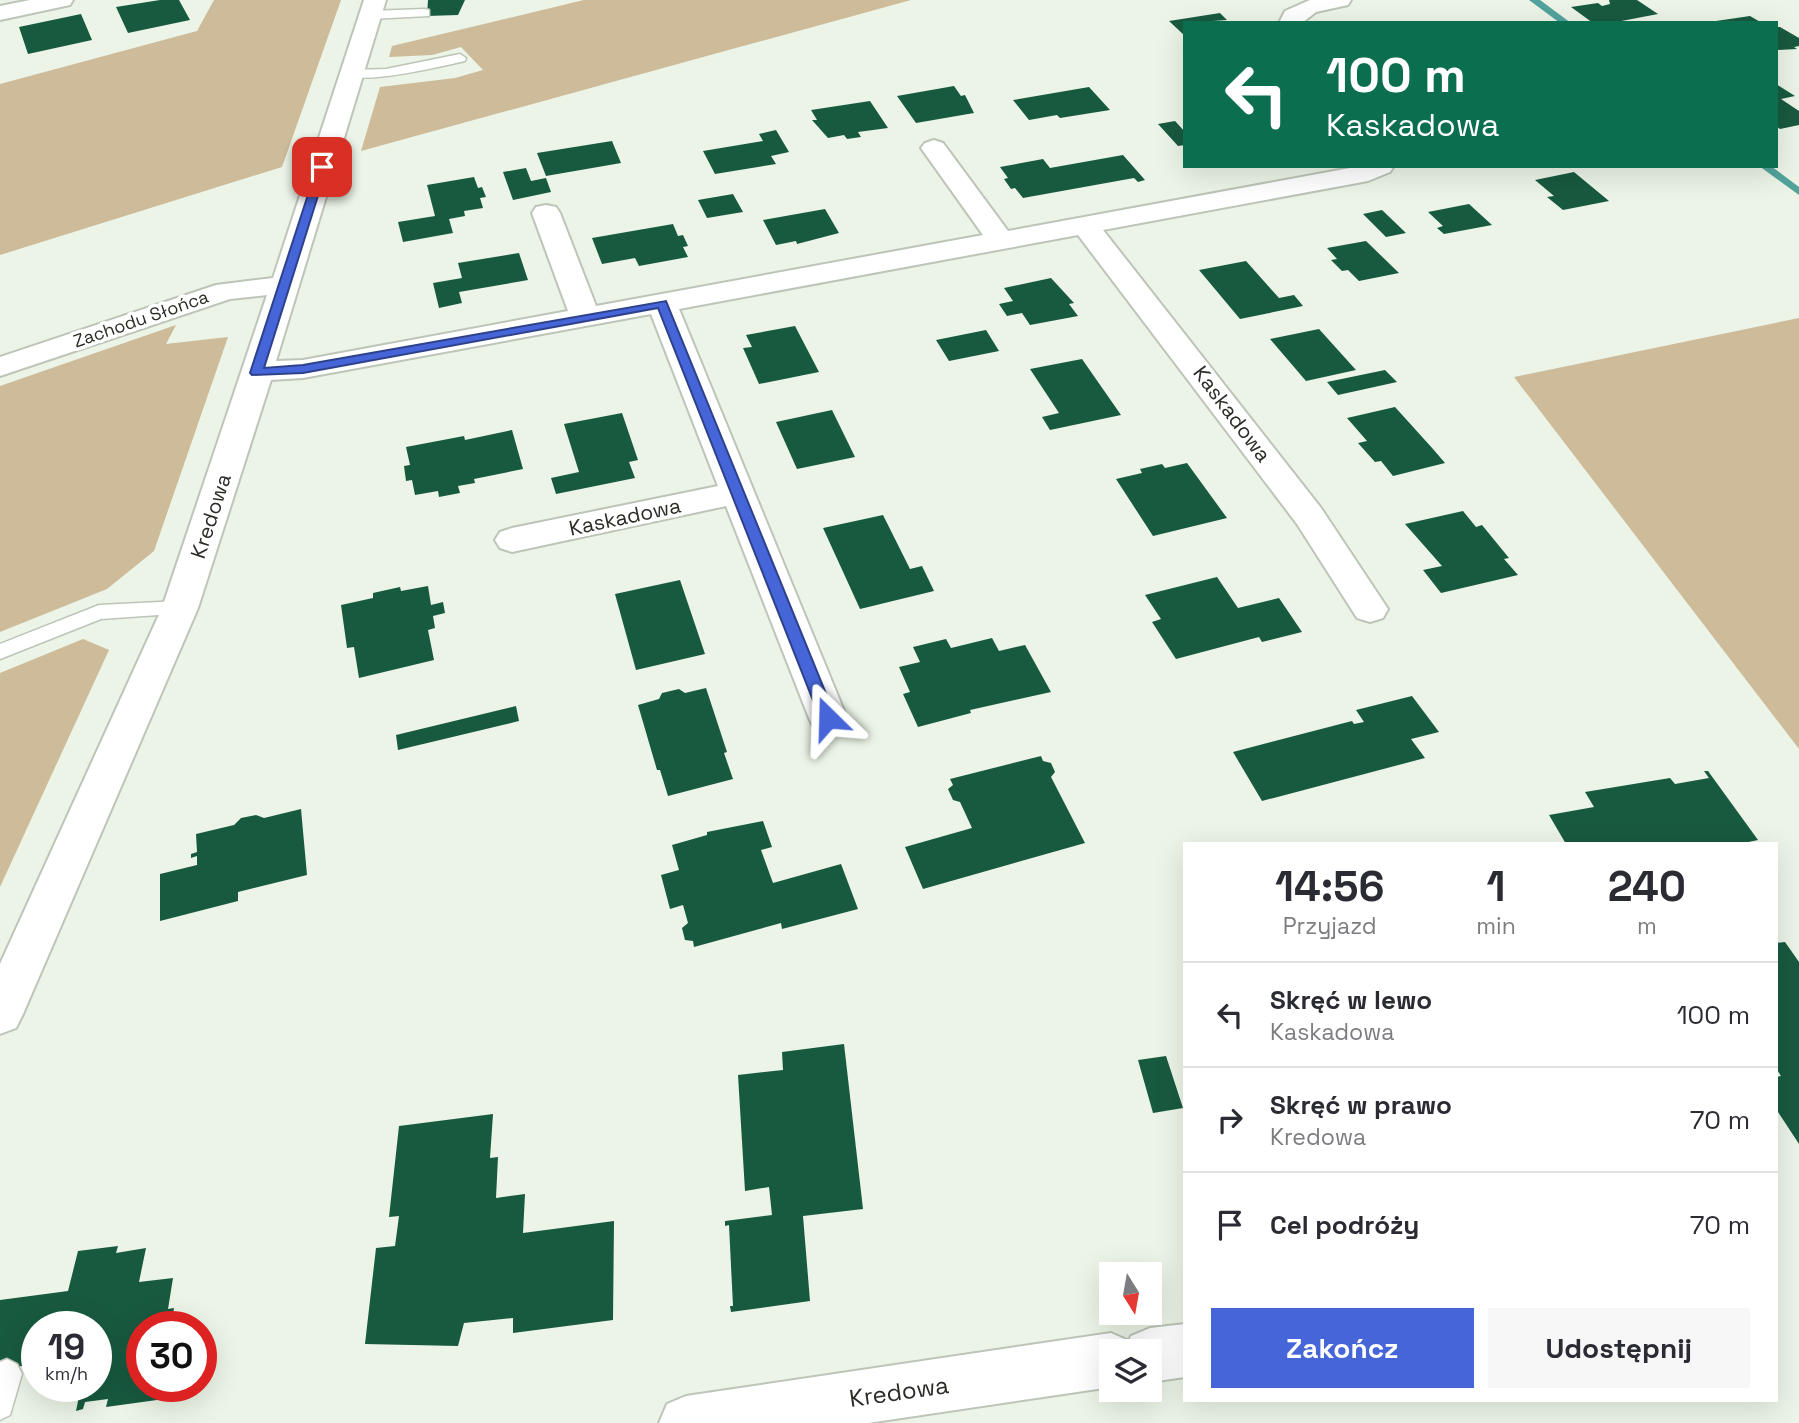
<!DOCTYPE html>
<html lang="pl">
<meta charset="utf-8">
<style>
body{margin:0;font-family:"Space Grotesk",sans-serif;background:#f7f7f7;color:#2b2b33;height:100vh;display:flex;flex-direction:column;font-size:26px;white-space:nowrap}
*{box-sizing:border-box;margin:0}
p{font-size:23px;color:#7c7c81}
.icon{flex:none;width:38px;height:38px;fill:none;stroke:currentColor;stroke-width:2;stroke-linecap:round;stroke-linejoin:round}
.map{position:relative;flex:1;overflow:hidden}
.sheet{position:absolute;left:1183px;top:842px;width:595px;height:560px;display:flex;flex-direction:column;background:#fff;border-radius:0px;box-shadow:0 7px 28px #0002}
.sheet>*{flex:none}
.banner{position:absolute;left:1183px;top:21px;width:595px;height:147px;border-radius:0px;box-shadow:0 7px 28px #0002;background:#0b6e4f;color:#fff;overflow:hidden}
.needle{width:46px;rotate:169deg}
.buttons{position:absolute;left:1099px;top:1262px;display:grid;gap:14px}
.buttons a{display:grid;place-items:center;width:63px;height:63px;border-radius:0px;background:#fff;box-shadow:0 7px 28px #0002;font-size:35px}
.speed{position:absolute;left:21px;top:1311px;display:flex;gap:14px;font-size:35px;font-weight:700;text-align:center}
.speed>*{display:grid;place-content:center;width:91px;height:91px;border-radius:50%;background:#fff;box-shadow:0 7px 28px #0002;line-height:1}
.speed small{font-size:18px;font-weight:400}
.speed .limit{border:10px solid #d22;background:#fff;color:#111}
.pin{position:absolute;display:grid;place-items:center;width:60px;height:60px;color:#fff;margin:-30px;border-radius:14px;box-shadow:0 4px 10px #0006}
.me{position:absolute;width:77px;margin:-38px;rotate:338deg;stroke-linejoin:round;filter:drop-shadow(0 0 5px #0008)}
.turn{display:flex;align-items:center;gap:24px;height:147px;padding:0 28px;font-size:32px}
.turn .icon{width:91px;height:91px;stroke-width:2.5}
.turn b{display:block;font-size:49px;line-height:60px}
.eta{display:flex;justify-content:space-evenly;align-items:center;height:119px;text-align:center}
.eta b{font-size:42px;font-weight:800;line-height:49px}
.primary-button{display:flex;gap:14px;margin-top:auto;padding:14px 28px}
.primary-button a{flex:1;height:80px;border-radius:0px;background:#4665d8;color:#fff;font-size:28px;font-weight:800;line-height:80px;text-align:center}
.primary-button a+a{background:#f7f7f7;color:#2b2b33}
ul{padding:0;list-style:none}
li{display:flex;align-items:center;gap:21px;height:105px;padding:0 28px;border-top:2px solid #e1e1e2}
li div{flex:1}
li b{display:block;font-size:26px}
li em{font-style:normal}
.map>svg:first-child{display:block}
.green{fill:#cdbb9a}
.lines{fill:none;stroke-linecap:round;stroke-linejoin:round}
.stream{fill:#52a39c;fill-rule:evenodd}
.building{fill:#185a40}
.lane-casing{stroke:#bcc5b8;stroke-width:3}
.street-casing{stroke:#bcc5b8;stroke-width:4}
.lane{fill:#fff;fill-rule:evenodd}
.street{fill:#fff;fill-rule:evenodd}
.route{fill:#4665d8;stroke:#2e428c;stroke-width:2}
.labels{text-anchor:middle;stroke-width:7;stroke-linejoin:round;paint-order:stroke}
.far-street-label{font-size:18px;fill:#292c27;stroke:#fff}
.street-label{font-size:21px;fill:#292c27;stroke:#fff}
.near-street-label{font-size:24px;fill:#292c27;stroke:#fff}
</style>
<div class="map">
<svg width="1799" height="1423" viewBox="0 0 1799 1423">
<rect width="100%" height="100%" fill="#ebf4e6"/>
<!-- green -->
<path class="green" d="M214 0H341L282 167 0 255V84L197 31Z
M584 0H911L361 151 380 87 455 78 483 70 461 47 432 55 389 57 392 46Z
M1799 318V749L1514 377Z
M176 325 166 344 228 337 154 551 107 589 0 632V386Z
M83 639 109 650 0 887V673Z"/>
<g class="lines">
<!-- stream -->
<path class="stream" d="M1529 0H1540L1571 23H1560Z
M1759 166H1771L1799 187V195Z"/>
</g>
<!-- building -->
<path class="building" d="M160 0H179L190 20 128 33 116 7Z
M428 0H465L458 15 427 16Z
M1609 0H1637L1658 14 1611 23H1593L1571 7 1598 3 1602 6 1610 4Z
M1220 13 1227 20 1185 23V36L1169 21Z
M81 14 92 40 28 54 19 27Z
M1750 16 1762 23H1716V21Z
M1776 27H1780L1799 38V46L1794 47 1797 49 1776 50Z
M1776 84 1795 96 1781 99 1799 111V125L1780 129 1776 126Z
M954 86 961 96 965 95 974 113 916 123 897 96Z
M1089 87 1110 110 1060 118 1057 115 1029 120 1013 100Z
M870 101 888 128 858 132 861 137 847 139 844 135 828 138 812 120H817L811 110Z
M1175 121 1185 132V145L1178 146 1158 124Z
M776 130 789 152 771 156 776 164 715 174 703 151 763 141 759 134Z
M612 141 621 163 546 176 537 153Z
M1123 155 1145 180 1138 182 1134 178 1023 198 1015 188 1011 189 1004 179 1008 178 1000 167 1043 159 1050 168Z
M526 168 531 181 546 178 551 192 513 200 503 172Z
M1574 172 1609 201 1563 210 1547 197 1554 196 1535 180Z
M474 177 478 188 482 187 486 197 480 198 483 208 464 211 465 216 449 219 453 233 403 242 398 222 435 216 427 185Z
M733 194 743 212 707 218 698 200Z
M1469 204 1492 225 1444 234 1437 228 1443 226 1428 212Z
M825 209 839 233 797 244 796 241 776 245 763 220Z
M1382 210 1406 233 1386 237 1363 214Z
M673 224 678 236 683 235 688 246 683 247 688 257 639 266 635 258 602 264 592 238Z
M1366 241 1399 273 1359 281 1348 270 1342 271 1331 260 1337 259 1327 248Z
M519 253 528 280 459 292 462 303 439 308 433 283 462 278 458 263Z
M1246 261 1279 298 1294 295 1303 306 1240 319 1199 270Z
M1051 278 1074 303 1069 304 1078 316 1030 325 1022 313 1007 316 999 304 1013 301 1004 288Z
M795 326 819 372 759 384 743 348 752 347 746 335Z
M1319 329 1356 370 1306 381 1270 339Z
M986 330 999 351 949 361 936 340Z
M1082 359 1121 415 1050 430 1042 417 1059 413 1030 369Z
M1385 370 1397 382 1338 395 1327 382Z
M1395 407 1433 449 1445 463 1393 476 1381 461 1375 462 1358 443 1367 441 1347 418Z
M832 410 855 457 797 469 776 422Z
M622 413 638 460 629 462 635 478 556 494 551 478 579 472 564 424Z
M512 430 523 469 474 479 475 483 458 486 460 493 439 497 438 491 415 495 412 480 406 481 404 466 410 465 406 447 464 436 465 440Z
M1187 463 1227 518 1153 536 1116 479 1142 473 1140 469 1162 464 1165 468Z
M1463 511 1476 527 1482 525 1509 558 1504 559 1518 575 1441 593 1423 570 1442 566 1405 524Z
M883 515 910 569 922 566 934 591 860 609 823 528Z
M1217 577 1238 608 1279 598 1302 632 1262 642 1259 637 1176 659 1152 622 1161 619 1145 595Z
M680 580 705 654 636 670 615 594Z
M428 586 431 605 443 602 445 613 433 616 435 628 428 630 434 660 359 678 354 647 347 648 341 605 373 598V593L400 587 401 591Z
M992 638 999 651 1025 645 1051 692 970 710 971 713 918 727 903 694 910 692 899 667 920 662 913 647 946 639 951 648Z
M706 688 727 752 724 753 733 779 668 796 660 770H657L638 705 659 699 662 693 679 689 685 693Z
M1412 696 1439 732 1411 739 1425 758 1262 801 1233 752 1352 721 1354 724 1364 722 1356 710Z
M516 706 519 721 398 750 396 735Z
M1041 756 1043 761 1051 763 1055 772 1051 777 1085 843 923 889 905 847 972 828 960 802 953 800 948 789 953 785 950 779Z
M1704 771H1708L1758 840 1739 844H1566L1549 815 1594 807 1585 792 1670 778 1675 784 1709 778Z
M301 809 307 875 238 892V901L160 921V874L197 865V856L191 858V854L197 852 196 834 234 825 241 818 256 815 264 818Z
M763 821 772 847 761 850 773 883 841 864 858 909 782 929 781 923 694 947 693 941 685 940 682 928 688 923 683 905 670 909 661 875 679 870 672 845 707 835V832Z
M1785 942 1799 962V1144L1776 1109V1077L1781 1076 1776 1068V943Z
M844 1044 863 1209 803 1216 810 1301 731 1312 730 1306H733L729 1225 725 1226V1221L772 1215 769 1187 745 1191 738 1075 783 1070 782 1052Z
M1166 1056 1183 1108 1153 1113 1138 1060Z
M493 1114 490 1158 498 1157 496 1198 525 1194 523 1233 614 1221 613 1320 513 1333V1318L464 1323 458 1346 365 1344 376 1248 395 1246 399 1216 389 1217 399 1126Z
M118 1246 116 1253 146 1248 139 1282 173 1278 168 1309 174 1308 171 1326H142V1386H160L157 1400 106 1407 108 1399 85 1402 83 1409 76 1411 81 1386H96V1326H37V1364L0 1369V1300L68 1291 78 1251Z"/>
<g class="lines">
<!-- lane casing -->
<g class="lane-casing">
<path id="lane" d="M425 9 429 10V16L370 19 364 15 370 11Z
M460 54 466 58 465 61C443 66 360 86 344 74L351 70 386 69Z
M180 601 187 603 190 608 187 613 101 619 0 659V644L99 605Z
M7 1359 17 1364 22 1374 10 1415 0 1420V1362Z"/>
</g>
<!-- street casing -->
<g class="street-casing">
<path id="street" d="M30 0H73L70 5 0 20V6Z
M364 0H386L276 361 303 360 568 311 532 213 536 207 546 205 556 207 560 213 596 306 983 235 921 148 925 143 934 140 943 143 1008 231 1361 166H1394L1390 172 1368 181 1103 230 1321 508 1388 609 1383 618 1370 622 1357 618 1297 524 1078 235 679 309 847 718 842 728 828 733 814 728 809 718 726 506 512 552 500 548 495 540 500 532 512 528 718 486 651 314 303 378 271 380 198 608 23 1014 16 1028 0 1034V964L162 608 267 295 230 299 0 376V357L216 285 273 278Z
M1310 0H1351L1348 5 1316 12 1302 23H1279L1285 11Z
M1185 1324V1377L1150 1382V1351H1111V1387L868 1423H659L667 1404 686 1396 1111 1333 1129 1341 1131 1336 1150 1328Z"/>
</g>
<!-- lane -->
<use href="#lane" class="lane"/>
<!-- street -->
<use href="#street" class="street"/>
</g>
<!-- route -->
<path class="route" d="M318 164 327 167 264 368 303 365 666 301 836 718 833 722 828 724 820 718 658 308 303 373 252 375 250 373Z"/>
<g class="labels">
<!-- far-street labels -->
<g class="far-street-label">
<text transform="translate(141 319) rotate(-19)" y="6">Zachodu Słońca</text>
</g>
<!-- street labels -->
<g class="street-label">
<text transform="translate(1232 414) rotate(53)" y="7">Kaskadowa</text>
<text transform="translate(211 516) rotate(-72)" y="7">Kredowa</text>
<text transform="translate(625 517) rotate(-12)" y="7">Kaskadowa</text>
</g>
<!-- near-street labels -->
<g class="near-street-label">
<text transform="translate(899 1392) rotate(-8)" y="8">Kredowa</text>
</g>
</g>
</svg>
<div class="buttons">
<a><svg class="needle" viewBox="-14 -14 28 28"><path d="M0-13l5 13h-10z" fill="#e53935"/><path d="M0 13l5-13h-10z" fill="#7c7c81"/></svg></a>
<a><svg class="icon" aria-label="layers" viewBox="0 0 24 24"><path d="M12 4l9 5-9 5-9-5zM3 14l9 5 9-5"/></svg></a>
</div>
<div class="speed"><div>19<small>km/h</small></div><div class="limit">30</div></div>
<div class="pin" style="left:322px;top:167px;background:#d93025"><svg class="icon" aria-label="arrive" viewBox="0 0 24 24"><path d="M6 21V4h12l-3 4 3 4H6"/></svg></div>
<svg class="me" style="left:828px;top:718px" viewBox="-20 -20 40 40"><path d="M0-17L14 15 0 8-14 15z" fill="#4665d8" stroke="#fff" stroke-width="4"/></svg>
<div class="banner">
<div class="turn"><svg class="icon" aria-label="left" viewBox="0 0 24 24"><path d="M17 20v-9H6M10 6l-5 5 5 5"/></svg><div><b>100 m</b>Kaskadowa</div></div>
</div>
<section class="sheet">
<div class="eta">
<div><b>14:56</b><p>Przyjazd</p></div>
<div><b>1</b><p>min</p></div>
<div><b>240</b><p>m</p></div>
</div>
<ul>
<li><svg class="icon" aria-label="left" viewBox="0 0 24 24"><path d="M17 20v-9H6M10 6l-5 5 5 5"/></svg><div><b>Skręć w lewo</b><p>Kaskadowa</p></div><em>100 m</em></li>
<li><svg class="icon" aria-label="right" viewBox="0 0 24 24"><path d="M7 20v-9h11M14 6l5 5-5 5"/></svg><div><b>Skręć w prawo</b><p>Kredowa</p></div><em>70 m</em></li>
<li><svg class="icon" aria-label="arrive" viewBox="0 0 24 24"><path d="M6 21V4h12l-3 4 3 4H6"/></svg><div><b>Cel podróży</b></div><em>70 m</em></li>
</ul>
<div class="primary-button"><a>Zakończ</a><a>Udostępnij</a></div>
</section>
</div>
